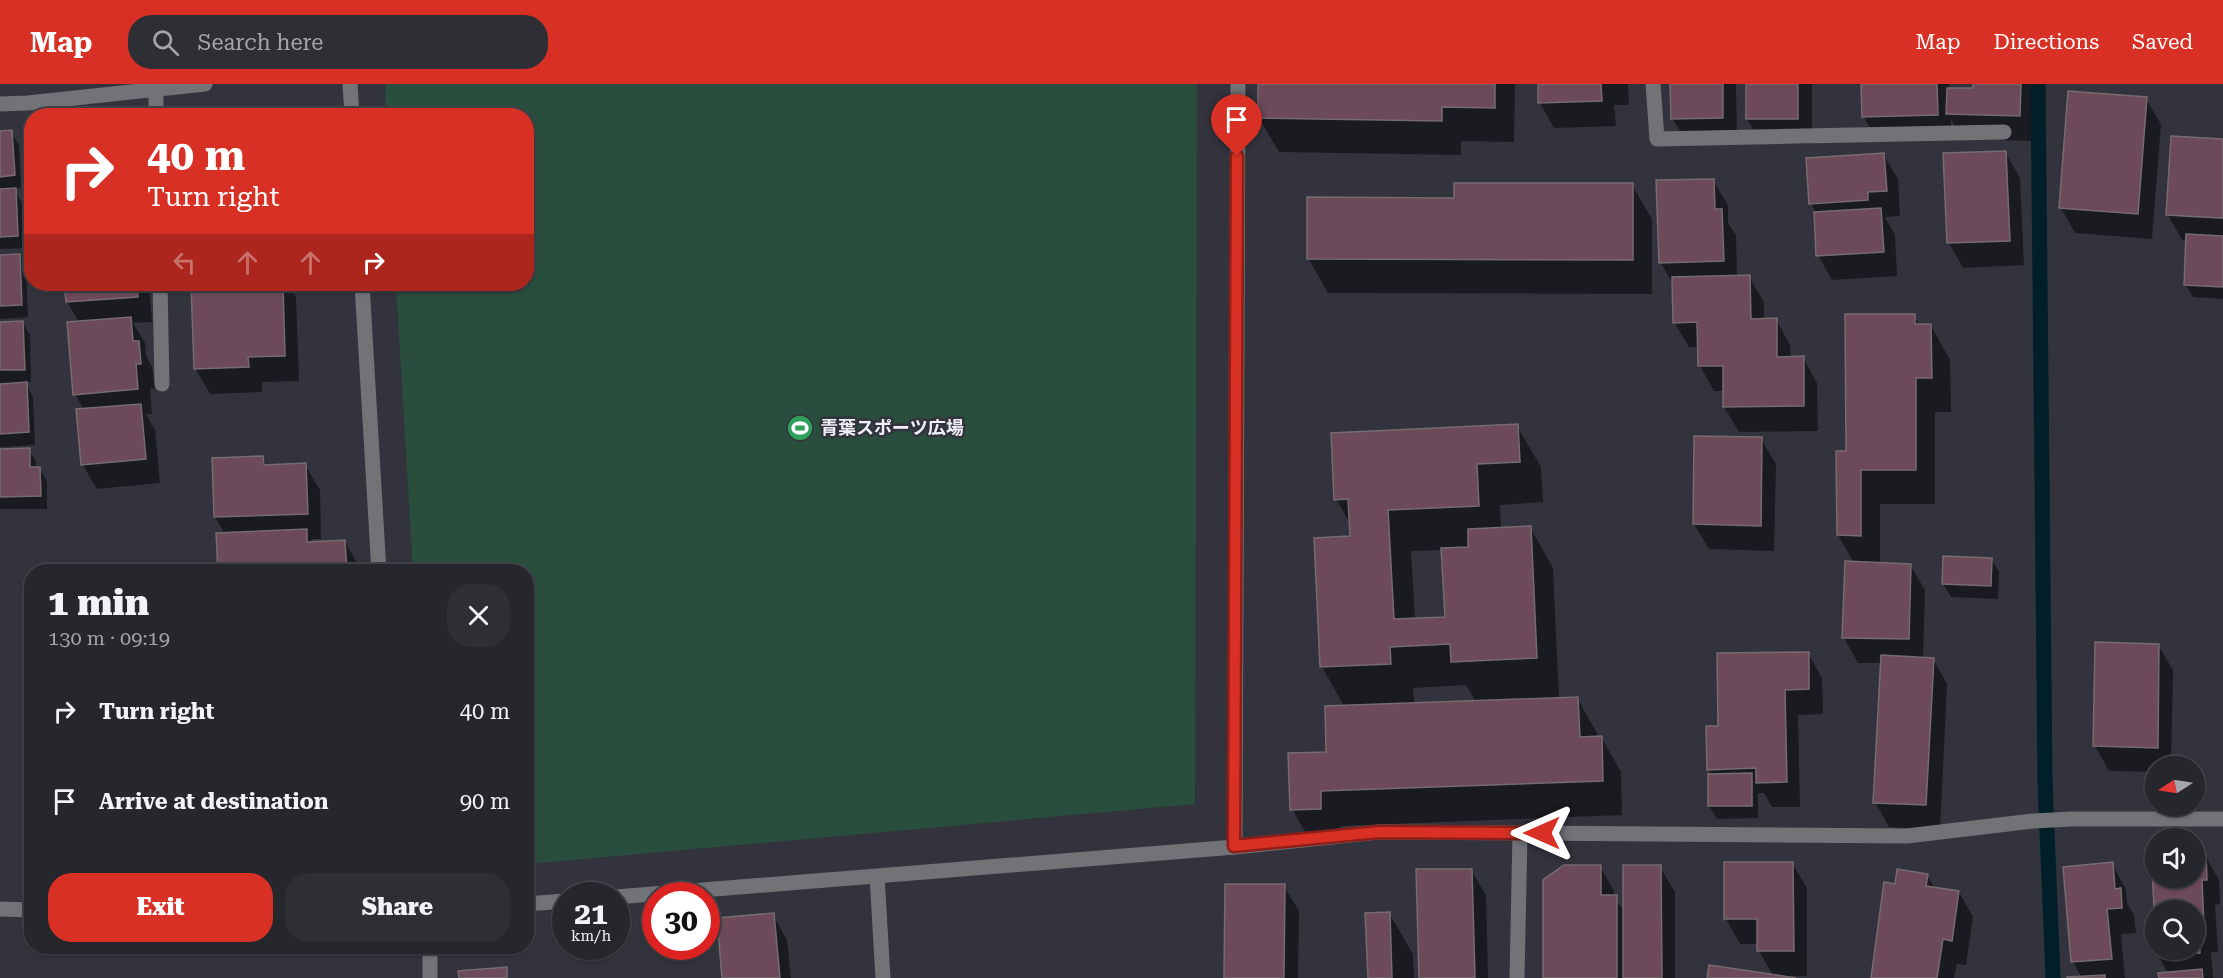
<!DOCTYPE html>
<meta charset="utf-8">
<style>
body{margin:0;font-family:"Roboto Serif","Noto Sans JP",serif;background:#2e2e35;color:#f1f3f6;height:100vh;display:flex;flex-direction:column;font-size:22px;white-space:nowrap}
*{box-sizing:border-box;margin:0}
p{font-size:20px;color:#a4a5aa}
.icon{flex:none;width:33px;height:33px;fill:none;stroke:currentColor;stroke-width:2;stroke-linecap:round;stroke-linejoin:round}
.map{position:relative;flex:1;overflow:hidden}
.drawer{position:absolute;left:24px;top:480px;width:510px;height:390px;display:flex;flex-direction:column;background:#26262d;border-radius:24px;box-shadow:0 2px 4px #0004,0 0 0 2px #424349}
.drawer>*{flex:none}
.banner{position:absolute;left:24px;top:24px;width:510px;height:183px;border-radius:24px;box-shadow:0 2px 4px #0004,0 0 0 2px #424349;background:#d93025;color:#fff;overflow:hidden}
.needle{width:39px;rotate:258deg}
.buttons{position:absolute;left:2145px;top:672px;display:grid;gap:12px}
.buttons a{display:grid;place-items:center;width:60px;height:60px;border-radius:50%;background:#26262d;box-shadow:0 2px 4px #0004,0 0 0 2px #424349;font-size:30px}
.speed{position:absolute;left:552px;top:798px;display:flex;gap:12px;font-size:30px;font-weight:700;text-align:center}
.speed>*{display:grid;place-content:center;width:78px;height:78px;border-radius:50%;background:#26262d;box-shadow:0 2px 4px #0004,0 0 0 2px #424349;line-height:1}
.speed small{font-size:15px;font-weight:400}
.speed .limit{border:9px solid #d22;background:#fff;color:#111}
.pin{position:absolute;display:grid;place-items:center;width:51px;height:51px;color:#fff;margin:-62px -26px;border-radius:50% 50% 50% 0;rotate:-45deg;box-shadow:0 0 6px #0007}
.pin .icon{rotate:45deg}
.me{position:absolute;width:66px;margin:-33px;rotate:270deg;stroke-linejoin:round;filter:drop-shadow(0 0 4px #0008)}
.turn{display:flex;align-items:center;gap:21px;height:126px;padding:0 24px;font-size:27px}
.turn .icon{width:78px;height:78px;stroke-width:2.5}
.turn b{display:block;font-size:42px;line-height:51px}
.lanes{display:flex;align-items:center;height:57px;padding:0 24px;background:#0003;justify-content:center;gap:30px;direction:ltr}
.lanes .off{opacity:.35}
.round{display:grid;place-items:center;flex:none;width:63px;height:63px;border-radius:24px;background:#2e2e35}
.summary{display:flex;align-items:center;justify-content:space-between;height:102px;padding:0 24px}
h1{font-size:36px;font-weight:800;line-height:45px}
.cta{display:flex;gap:12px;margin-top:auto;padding:12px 24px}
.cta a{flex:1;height:69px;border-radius:24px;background:#d93025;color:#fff;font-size:24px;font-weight:800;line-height:69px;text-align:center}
.cta a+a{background:#2e2e35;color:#f1f3f6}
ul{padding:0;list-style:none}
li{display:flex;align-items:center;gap:18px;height:90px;padding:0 24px}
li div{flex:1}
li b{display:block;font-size:22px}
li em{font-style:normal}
header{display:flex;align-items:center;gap:36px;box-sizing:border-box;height:84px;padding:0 30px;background:#d93025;color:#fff}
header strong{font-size:28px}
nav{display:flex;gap:33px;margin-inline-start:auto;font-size:21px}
.search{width:420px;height:54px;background:#2e2e35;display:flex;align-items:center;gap:15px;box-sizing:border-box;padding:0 21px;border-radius:24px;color:#a4a5aa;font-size:22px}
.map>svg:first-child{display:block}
.green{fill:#294e3e}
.shadow{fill:#0007;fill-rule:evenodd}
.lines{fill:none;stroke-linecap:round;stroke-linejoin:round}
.stream{stroke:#001f29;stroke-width:15}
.building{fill:#6c4a5a;stroke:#766b6f;stroke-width:1.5}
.lane{stroke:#727377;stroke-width:15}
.street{stroke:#727377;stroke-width:15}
.route-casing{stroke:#8d1f18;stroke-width:15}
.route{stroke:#d93025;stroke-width:10}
.labels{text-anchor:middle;stroke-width:5;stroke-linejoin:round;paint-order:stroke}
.poi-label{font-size:18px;font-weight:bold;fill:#f0f1f7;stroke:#32333c;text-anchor:start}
</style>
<header>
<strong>Map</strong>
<div class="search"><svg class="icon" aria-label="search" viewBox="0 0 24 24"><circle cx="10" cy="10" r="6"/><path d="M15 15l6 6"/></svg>Search here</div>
<nav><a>Map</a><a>Directions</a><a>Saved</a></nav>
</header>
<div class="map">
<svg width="2223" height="894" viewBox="0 0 2223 894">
<rect width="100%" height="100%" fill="#32333c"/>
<!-- green -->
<path class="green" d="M385 0H1197L1195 720 527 780 526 488 413 487 396 200H526V32L386 31Z"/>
<!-- shadow -->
<path class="shadow" d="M1259 0H1515L1514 58 1461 57V71L1279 68 1259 34Z
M1539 0H1628L1629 21H1614L1616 42 1554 44 1540 19Z
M1672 0H1736L1737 59H1687L1672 34Z
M1747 0H1812V60H1762L1747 35Z
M1863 0H1949L1950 5H1974V0H2035L2034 57 1962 55 1951 35V56L1878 57 1863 32Z
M2146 15 2161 40 2152 155 2075 149 2061 124Z
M11 48 19 61 21 104 14 105 22 119 25 164 0 165V49Z
M2223 57V132L2181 130V133L2223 135V215L2193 213 2185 200 2188 156H2182L2168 131Z
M2005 68 2020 94 2024 181 1963 184 1949 159Z
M1883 70 1898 95 1900 132 1885 133 1895 151 1897 192 1832 196 1818 171 1816 129 1811 119Z
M1713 96 1728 121V139L1736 151 1737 193H1749L1764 218V236L1776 235 1790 261 1791 274H1803L1817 299 1818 347 1739 348 1724 323V307H1714L1700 282 1699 263H1689L1674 238V202L1661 179 1658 98Z
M1632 101 1652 135V210L1328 209 1308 174 1456 115Z
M19 171 26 184 28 233 0 235V172Z
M66 200H149L152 238 133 239 145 259 146 272 152 283 155 304 150 305 152 330H146L155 346 160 399 97 405 82 380 84 326 75 310 79 238 67 218Z
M192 200H288L296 213 299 297 262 298V308L210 310 195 284Z
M1914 232 1920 242H1931L1950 276 1951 328H1935V420H1880V480L1910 481 1925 506 1923 575H1933L1947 600 1940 746 1889 743 1875 718 1882 579H1858L1844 554 1854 479 1838 451 1847 369Z
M22 238 30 251 31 298H25L33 313 35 361 0 363V239Z
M1517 342 1541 383 1543 418 1500 421 1501 445 1530 443 1553 484 1559 615 1577 614 1597 649V654L1601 653 1621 688 1622 731 1340 742V759L1312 760 1292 725 1328 669 1344 622 1322 583 1351 453V441L1336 415ZM1443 466 1446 534 1415 536 1411 467ZM1466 601 1476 618 1414 620 1413 604Z
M1696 353 1761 355 1776 380 1774 467 1709 465 1694 440Z
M29 366 36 378V384H39L47 397V425H0V367Z
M263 374 267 382 305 381 320 406 321 455H311L313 459 345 457 362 488H219L225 450 215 433 214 376Z
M1991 475 1999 488 1998 515 1951 513 1943 500Z
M2158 561 2173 586 2171 682H2156V688L2109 687 2095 662Z
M1808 569 1822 594 1823 630 1798 631 1800 723H1772L1764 709H1758V734L1717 735 1709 722 1712 691 1708 685 1719 644Z
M2205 771 2219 796 2220 820 2215 821 2218 868H2211L2213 894H2160L2168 890 2158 871 2157 866H2194V826H2156V794H2194Z
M1792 779 1807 804V892H1783L1786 894H1708L1773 892 1759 867V860H1740L1726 835Z
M2112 780 2126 805 2127 819 2134 831 2136 849 2121 850 2125 894H2069H2082L2073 878 2064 784Z
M1600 782 1614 807V813L1625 828 1660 783 1675 808V894H1545Z
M1471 786 1486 811 1488 894H1420Z
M1927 791 1935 805 1959 808 1973 833 1966 881 1957 880 1954 894H1872L1896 802Z
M1284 802 1299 827 1298 894H1226Z
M1389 829 1413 870 1414 894H1369Z
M773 831 787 856 791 894H724Z"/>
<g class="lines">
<!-- stream -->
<path class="stream" d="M2038 0 2045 697 2053 894"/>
</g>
<!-- building -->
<path class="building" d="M1258 0H1495V24L1442 23V37L1258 34Z
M1538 0H1601L1602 17 1538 19Z
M1670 0H1723V34L1671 35Z
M1746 0H1798V35H1746Z
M1861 0H1937L1938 31 1862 33Z
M1973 0H2021L2020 32 1946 30 1947 4H1973Z
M2068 7 2147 13 2138 130 2059 124Z
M248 23 249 32H180V27Z
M12 46 15 91 0 93V47Z
M2171 52 2223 55V134L2166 131Z
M2006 67 2010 157 1947 159 1943 69Z
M1884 69 1887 107 1868 108V116L1809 120 1806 74Z
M1714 95 1715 125H1722L1724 177 1659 179 1656 96Z
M1454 99H1633V176L1307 175V113L1454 114Z
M16 104 18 152 0 153V105Z
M1881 124 1884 168 1816 172 1814 128Z
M2186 150 2223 152V203L2184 201Z
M20 170 22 221 0 222V171Z
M1750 191 1751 235 1777 234V273L1804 272V322L1723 323V282H1698L1697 238 1673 239 1672 193Z
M64 200H137L138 213 66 218Z
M191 200H283L285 272 248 273 249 283 194 285Z
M1845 230H1915V240H1931L1932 294H1916V386H1861V452L1837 451 1836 367H1846Z
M131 233 133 257H139L141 280H136L138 305 73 311 67 238Z
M23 237 25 286H0V238Z
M27 298 29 348 0 350V300Z
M141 320 146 375 81 381 76 325Z
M1518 340 1520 378 1477 380 1479 422 1388 426 1394 535 1445 533 1441 464 1468 463V445L1531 442 1537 574 1451 578 1450 560 1390 563 1391 580 1320 583 1314 454 1350 452 1348 415 1334 416 1331 349Z
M1694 352 1762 353 1761 442 1693 440Z
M30 364V383H40L41 412 0 413V365Z
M263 372 264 381 306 379 308 430 214 433 212 374Z
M307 445V458L345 456 347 488H218L216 449Z
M1943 472 1992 474 1991 502 1942 500Z
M1845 477 1911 480 1909 555 1842 554Z
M2095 558 2159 560 2158 664 2093 662Z
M1809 568V605L1785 606 1787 698 1756 699V684L1707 686 1706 642H1718L1717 569Z
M1881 571 1934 574 1926 721 1873 719Z
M1578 613 1580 653 1602 652 1603 697 1321 707V725L1290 726 1288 669 1326 668 1325 622Z
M1752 689V722H1708V690Z
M2194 770H2206L2207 796H2202L2204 843H2198L2200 869 2156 871V866H2194V826H2156V859L2152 787H2155V772L2156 794H2194Z
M1724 778H1793L1794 867H1757V835H1724Z
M2113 778 2115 805 2121 804 2122 824 2107 825 2112 875 2071 878 2063 783Z
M1564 781H1601V811H1617V894H1543V796Z
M1623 781H1661L1662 894H1623Z
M1416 785H1472L1475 894H1419Z
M1897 785 1928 790 1926 802 1959 807 1952 857 1943 855 1937 894H1871L1884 798 1895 800Z
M1225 800H1285L1284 894H1224Z
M1390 828 1392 894H1368L1365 829Z
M774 829 780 894H722L717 834Z
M1709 881 1796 894H1707Z
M507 883V894H459L458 887Z
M2202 885 2203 894H2159L2158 889Z
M2105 891V894H2067V893Z"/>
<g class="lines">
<!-- lane -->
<path class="lane" d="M350 0 352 32
M1653 0 1657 55 2004 48
M156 5V32
M0 20 28 19 205 0
M160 200 162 300
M362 200 379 488
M430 894V862"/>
<!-- street -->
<path class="street" d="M1235 763 1238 0
M877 792 883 894
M616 813 1235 763 1379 748 1907 752 2033 737 2072 735H2223
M526 820 566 817
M0 825 32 826
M1517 894 1520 749"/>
</g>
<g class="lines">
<!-- route casing -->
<g class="route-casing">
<path id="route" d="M1237 72 1234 762 1379 748 1542 749"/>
</g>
<!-- route -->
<use href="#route" class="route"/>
</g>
<!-- icons -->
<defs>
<g id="stadium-disc" transform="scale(1.35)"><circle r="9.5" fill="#2e9e5b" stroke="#32333c"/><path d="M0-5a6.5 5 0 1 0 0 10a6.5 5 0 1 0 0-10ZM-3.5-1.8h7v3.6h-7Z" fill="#fff"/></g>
</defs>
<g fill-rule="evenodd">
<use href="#stadium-disc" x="800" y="344"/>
</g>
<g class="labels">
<!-- poi labels -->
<g class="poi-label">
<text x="820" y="350">青葉スポーツ広場</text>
</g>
</g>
</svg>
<div class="buttons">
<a><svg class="needle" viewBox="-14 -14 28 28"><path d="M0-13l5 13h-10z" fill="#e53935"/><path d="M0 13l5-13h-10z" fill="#a4a5aa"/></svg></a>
<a><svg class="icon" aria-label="sound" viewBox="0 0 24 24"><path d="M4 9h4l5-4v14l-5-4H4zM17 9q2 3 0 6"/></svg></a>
<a><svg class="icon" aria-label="search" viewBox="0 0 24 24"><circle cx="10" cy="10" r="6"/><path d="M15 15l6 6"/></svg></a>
</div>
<div class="speed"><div>21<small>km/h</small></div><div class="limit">30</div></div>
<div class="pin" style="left:1237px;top:72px;background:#d93025"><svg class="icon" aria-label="arrive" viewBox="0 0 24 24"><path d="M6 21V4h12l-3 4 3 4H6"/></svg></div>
<svg class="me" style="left:1542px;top:749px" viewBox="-20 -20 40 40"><path d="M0-17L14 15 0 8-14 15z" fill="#d93025" stroke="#fff" stroke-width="4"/></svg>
<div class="banner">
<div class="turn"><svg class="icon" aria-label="right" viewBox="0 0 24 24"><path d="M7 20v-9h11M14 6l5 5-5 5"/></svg><div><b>40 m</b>Turn right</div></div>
<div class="lanes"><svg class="icon off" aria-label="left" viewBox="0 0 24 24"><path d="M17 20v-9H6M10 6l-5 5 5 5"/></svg><svg class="icon off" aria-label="ahead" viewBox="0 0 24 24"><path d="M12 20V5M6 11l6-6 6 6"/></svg><svg class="icon off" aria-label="ahead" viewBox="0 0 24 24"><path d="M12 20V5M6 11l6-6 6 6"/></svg><svg class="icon" aria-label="right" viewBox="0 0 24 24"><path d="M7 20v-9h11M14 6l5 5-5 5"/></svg></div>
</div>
<section class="drawer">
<div class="summary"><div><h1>1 min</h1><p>130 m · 09:19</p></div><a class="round"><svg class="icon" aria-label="close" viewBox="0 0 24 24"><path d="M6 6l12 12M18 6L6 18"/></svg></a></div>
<ul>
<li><svg class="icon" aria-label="right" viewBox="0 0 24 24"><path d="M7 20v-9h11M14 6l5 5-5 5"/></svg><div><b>Turn right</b></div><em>40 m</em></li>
<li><svg class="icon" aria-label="arrive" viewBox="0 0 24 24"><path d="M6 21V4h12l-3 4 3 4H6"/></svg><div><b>Arrive at destination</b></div><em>90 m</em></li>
</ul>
<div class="cta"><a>Exit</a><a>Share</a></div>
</section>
</div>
